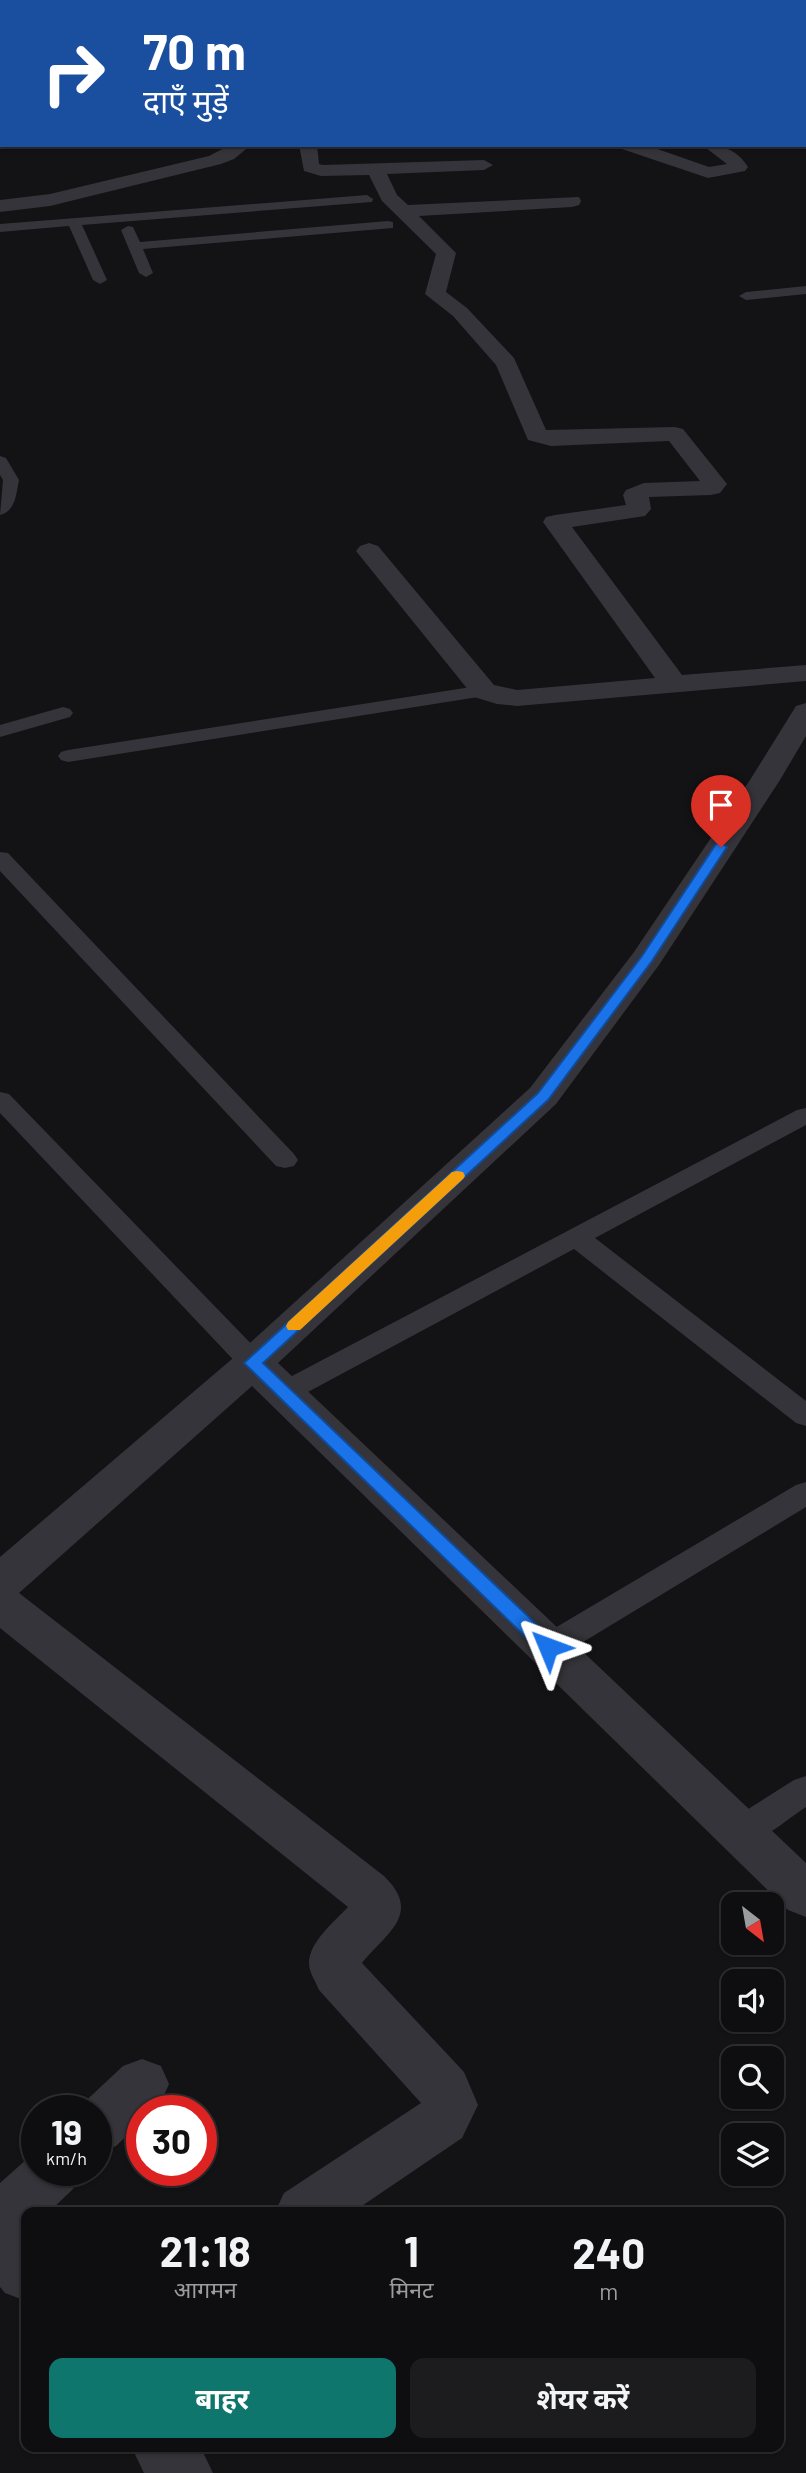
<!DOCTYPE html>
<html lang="hi">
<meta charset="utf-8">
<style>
body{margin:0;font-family:Barlow,"Noto Sans Devanagari",sans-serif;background:#1c1c1e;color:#f1f3f6;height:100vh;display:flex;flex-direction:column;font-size:26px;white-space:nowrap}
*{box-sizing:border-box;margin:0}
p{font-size:23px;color:#9b9c9f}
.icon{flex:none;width:38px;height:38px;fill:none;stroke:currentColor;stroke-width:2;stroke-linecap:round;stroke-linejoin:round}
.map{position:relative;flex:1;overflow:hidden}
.side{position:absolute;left:21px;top:2207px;width:763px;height:245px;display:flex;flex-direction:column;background:#0e0e10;border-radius:14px;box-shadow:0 2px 5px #0004,0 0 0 2px #2e2e30}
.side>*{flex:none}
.top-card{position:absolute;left:0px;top:0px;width:807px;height:147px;box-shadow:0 2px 5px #0004,0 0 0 2px #2e2e30;background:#1a4fa0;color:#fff;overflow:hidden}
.needle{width:46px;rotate:149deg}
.buttons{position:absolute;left:721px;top:1892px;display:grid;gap:14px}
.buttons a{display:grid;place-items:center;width:63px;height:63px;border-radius:14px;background:#0e0e10;box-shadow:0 2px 5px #0004,0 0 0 2px #2e2e30;font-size:35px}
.speed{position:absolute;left:21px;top:2095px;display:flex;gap:14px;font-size:35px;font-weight:700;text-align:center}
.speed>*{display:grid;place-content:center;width:91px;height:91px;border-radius:50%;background:#0e0e10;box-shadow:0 2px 5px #0004,0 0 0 2px #2e2e30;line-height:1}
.speed small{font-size:18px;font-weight:400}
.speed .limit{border:10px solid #d22;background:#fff;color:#111}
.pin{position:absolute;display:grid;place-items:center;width:60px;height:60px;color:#fff;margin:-72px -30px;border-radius:50% 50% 50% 0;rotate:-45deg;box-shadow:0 0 7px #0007}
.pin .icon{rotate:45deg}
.me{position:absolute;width:77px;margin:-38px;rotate:314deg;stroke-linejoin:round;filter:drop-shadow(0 0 5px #0008)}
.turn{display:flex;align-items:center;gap:24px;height:147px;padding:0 28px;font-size:32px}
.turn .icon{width:91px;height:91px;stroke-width:2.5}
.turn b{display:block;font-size:49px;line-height:60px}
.eta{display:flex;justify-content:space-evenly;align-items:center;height:119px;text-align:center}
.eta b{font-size:42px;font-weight:700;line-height:49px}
.button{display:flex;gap:14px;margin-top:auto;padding:14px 28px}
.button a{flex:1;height:80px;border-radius:14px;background:#0f766e;color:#fff;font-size:28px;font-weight:700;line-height:80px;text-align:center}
.button a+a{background:#1c1c1e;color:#f1f3f6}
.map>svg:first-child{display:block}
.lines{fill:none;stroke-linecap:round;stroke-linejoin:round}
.service{fill:#34343a;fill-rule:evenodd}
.minor{fill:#34343a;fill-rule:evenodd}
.tertiary{fill:#34343a;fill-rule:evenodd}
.route{fill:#1a73e8;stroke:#114b97;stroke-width:2}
.slow{fill:#f59e0b}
</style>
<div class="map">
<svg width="806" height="2473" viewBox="0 0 806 2473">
<rect width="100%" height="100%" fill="#131315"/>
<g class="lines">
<!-- service -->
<path class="service" d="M367 195 373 199 372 202 82 225 107 280 100 284 93 280 69 226 0 232V224Z
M388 221 393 222V228L143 249 153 273 146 277 139 273 121 230 128 226 133 227 140 242Z
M806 286V294L746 300 739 296 746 292Z
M0 456 6 458 19 480C16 494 16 511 0 515L3 480 0 475Z
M484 685 491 687 494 691 491 695 68 762 61 760 58 756 61 752 68 750Z
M63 707 70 709 73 713 70 717 0 737V725Z
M0 852 8 853 294 1154 298 1160 294 1166 285 1168 276 1166 0 871Z
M0 1092 9 1094 263 1356 267 1363 263 1370 253 1373 243 1370 0 1113Z
M806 1108V1125L595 1238 806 1401V1426L796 1423 574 1249 293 1400 283 1403 273 1400 269 1393 273 1386 797 1110Z
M806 1482V1507L560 1656 549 1659 538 1656 533 1647 538 1638 796 1485Z
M806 1776V1807C784 1821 754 1851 728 1842L723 1832 728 1822 794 1780Z"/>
<!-- minor -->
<path class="minor" d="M230 145H251L234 159 221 164 50 206 0 212V200L50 194 209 156Z
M299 145H317L319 164 323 165 484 160 493 165 484 170 387 174 397 195 408 205 579 197 581 201 579 205 572 207 419 216 456 253 446 292 467 308 514 358 546 430 675 427 683 429 727 484 720 493 711 495 649 497 651 509 645 516 572 527 682 675 806 665V681L517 706 497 704 474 697 360 556 356 551 360 546 369 543 378 546 494 685 517 690 655 678 543 522 546 517 555 515 626 505 623 495 626 490 644 483 700 481 669 441 551 446 528 440 496 365 453 316 425 294 436 254 382 201 369 175 321 176 304 171Z
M619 145H646L709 167 727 164 702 145C722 145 737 149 748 167L745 171 708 178 622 149Z
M806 703V736L780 780 659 965 556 1104 278 1363 806 1863V1917L788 1910 252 1386 19 1593 384 1876C423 1914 386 1933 362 1963L464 2072 478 2105 462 2138 353 2212H275L284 2193 421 2103 319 1990C316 1982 309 1973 309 1963 309 1942 335 1921 348 1907L0 1628V1557L239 1353 530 1088 634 952 750 780 796 706Z
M142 2059 161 2066 169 2084 161 2102 152 2110H142V2121L116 2146 96 2154V2110H76L123 2066Z
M37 2150V2170H81L73 2189 49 2212H26V2301L5 2293 0 2287V2183Z
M131 2446H200L213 2473H144Z"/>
<!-- tertiary -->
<path class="tertiary" d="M805 95H806V105H805Z
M0 98H2V108H0Z"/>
</g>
<!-- route -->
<path class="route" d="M721 843 727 847 652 961 548 1100 263 1363 555 1642 558 1647 555 1653 548 1655 542 1653 244 1363 538 1093 642 956 716 844Z"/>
<!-- slow -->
<path class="slow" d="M457 1171 463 1172 465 1176 463 1179 300 1330H288L286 1326 288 1322 452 1172Z"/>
</svg>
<div class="buttons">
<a><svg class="needle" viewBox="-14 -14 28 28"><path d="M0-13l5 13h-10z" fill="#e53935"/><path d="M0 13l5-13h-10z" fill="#9b9c9f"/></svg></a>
<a><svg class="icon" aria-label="sound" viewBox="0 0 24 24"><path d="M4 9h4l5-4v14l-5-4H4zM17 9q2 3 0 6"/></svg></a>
<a><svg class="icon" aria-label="search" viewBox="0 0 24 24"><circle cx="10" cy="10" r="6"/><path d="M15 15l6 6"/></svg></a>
<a><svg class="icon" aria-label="layers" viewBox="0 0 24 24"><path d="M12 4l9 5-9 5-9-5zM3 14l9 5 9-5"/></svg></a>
</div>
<div class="speed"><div>19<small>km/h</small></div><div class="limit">30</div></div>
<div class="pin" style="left:721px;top:847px;background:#d93025"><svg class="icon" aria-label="arrive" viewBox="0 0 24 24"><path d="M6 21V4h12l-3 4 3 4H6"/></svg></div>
<svg class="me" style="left:548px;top:1647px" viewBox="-20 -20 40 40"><path d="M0-17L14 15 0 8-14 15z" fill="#1a73e8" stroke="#fff" stroke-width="4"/></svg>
<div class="top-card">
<div class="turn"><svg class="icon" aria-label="right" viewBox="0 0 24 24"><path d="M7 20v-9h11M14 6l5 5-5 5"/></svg><div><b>70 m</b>दाएँ मुड़ें</div></div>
</div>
<section class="side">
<div class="eta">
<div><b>21:18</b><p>आगमन</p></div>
<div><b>1</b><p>मिनट</p></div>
<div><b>240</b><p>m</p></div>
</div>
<div class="button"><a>बाहर</a><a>शेयर करें</a></div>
</section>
</div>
